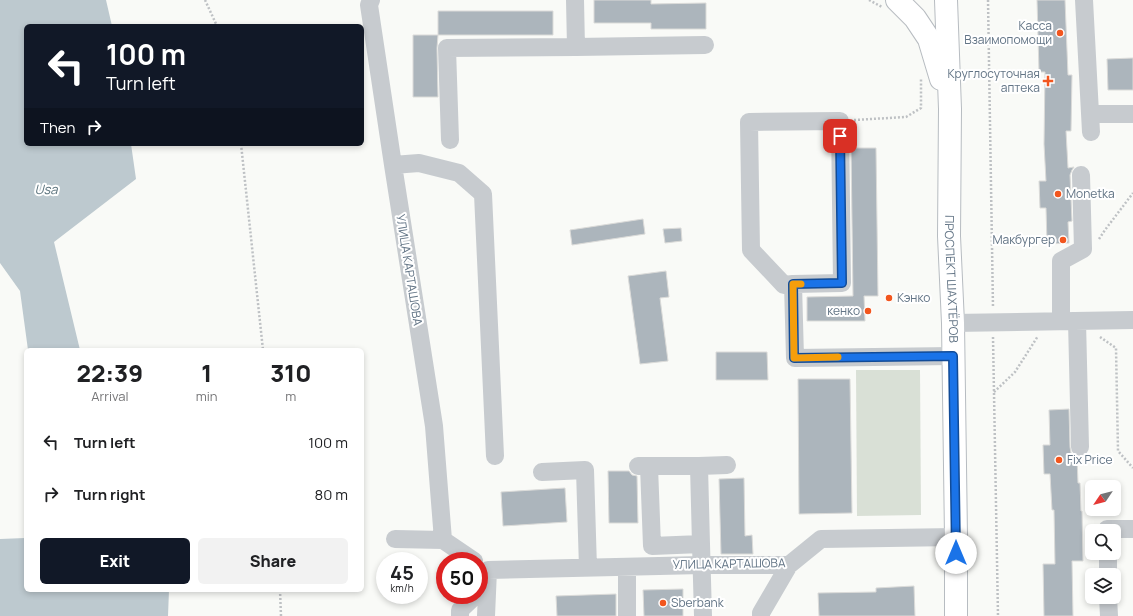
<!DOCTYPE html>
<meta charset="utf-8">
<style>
body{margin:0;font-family:Manrope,sans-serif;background:#f2f2f2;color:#202124;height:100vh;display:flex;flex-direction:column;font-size:15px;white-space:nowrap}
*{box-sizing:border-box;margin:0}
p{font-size:13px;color:#757577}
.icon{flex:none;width:22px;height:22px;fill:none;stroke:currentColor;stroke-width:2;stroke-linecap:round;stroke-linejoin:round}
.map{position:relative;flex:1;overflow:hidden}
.sheet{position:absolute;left:24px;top:348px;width:340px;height:244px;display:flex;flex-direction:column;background:#fff;border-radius:6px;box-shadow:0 2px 6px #0003}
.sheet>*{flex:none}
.top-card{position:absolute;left:24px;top:24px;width:340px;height:122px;border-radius:6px;box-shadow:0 2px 6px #0003;background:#111827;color:#fff;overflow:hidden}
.needle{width:26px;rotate:235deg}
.fabs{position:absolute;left:1085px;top:480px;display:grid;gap:8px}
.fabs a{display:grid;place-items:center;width:36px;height:36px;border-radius:6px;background:#fff;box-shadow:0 2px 6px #0003;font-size:20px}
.speed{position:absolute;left:376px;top:552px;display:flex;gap:8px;font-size:20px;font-weight:700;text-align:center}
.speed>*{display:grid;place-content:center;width:52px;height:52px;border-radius:50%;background:#fff;box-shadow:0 2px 6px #0003;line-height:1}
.speed small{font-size:10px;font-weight:400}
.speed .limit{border:6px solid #d22;background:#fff;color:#111}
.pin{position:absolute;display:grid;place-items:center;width:34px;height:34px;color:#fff;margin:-17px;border-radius:8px;box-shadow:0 2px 6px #0006}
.me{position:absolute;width:44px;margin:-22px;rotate:0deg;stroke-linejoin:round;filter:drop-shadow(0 0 3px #0008)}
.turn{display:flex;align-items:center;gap:14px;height:84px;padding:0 16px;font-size:18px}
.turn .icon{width:52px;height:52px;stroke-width:2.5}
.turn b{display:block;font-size:28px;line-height:34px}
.then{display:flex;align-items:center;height:38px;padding:0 16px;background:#0003;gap:8px;font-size:15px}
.eta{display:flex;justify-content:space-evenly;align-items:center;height:68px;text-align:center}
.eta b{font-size:24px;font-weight:800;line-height:28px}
.cta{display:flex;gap:8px;margin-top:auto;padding:8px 16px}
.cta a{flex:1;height:46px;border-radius:6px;background:#111827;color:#fff;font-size:16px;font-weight:800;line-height:46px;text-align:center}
.cta a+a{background:#f2f2f2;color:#202124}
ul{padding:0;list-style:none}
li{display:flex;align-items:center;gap:12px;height:52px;padding:0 16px}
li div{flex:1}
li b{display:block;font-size:15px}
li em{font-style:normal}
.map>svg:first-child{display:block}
.green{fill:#d9e0d6}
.water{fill:#bdc9cf}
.building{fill:#acb5bc;stroke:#dbdbd9}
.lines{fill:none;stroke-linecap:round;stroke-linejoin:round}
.major-casing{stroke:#b7bcc1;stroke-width:24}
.path{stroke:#bec1c4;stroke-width:2.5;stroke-dasharray:2 2;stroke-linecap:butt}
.minor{stroke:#c7cbcf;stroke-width:18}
.major{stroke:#fff;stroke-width:22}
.route-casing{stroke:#114b97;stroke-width:10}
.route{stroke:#1a73e8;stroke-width:7}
.slow{stroke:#f59e0b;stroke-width:7}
.poi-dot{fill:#f2561e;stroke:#fff;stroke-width:1.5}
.labels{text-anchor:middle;stroke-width:4;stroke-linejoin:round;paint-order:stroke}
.poi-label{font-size:12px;fill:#627485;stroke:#fff;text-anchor:end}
.street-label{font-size:12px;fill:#627485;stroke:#fff}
.water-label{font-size:13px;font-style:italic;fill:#5d747e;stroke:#fff}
</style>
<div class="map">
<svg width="1133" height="616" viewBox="0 0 1133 616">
<rect width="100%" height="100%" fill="#f9faf7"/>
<!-- green -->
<path class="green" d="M856 370H920L921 515 857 516Z"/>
<!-- water -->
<path class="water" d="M0 0H106L112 26H26V144H131L136 179 54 242 80 350H28L20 291 0 263Z
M26 537V590H169L168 616H0V539L25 538Z"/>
<!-- building -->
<path class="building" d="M594 0H651V4L706 3V29H651V23H594Z
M1037 0H1065L1068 75H1072L1071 131H1066L1068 168 1074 167 1072 170 1070 175 1072 221 1068 222 1069 243 1047 244 1046 208H1040L1039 181H1046L1044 144 1045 72H1039Z
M438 11H553V35H438Z
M413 35H438L437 48 438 97H413Z
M1133 58V90H1108L1107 59Z
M851 148H876L878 296H864L865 321H807V297L853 296Z
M643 219 645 234 572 245 570 230Z
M681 228 682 241 665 243 663 229Z
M666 271 669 297 660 298 668 361 640 364 628 276Z
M716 352H767L768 380H716Z
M798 379H850L852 513 799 514Z
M1069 409 1070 447 1071 453 1077 457 1078 483H1080L1081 511H1082L1083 561H1072L1073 616H1044L1043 564H1055L1054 510H1052L1050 474H1044L1043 445H1050L1049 410Z
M608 471H629L632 475 637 476 638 523H609Z
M744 478 745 536 752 535 753 554H721L719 479Z
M565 488 567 522 503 526 501 492Z
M914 586 915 616H819L818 593 876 592V588Z
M683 589V616H644L643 590Z
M616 594V616H557L556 596Z"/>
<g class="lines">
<!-- major casing -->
<g class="major-casing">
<g id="major">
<path d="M897 0 915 18 929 39 941 79"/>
<path id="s1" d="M946 0 950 109 949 236 953 323 956 537V616"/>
</g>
</g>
<!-- path -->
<path class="path" d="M205 0 217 26
M869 0 882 7
M988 0 993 308
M854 120 906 117 921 108V78
M241 144 263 350
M1099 239 1105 230 1133 193
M993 337 998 616
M1100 337 1116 348 1118 451 1133 468
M994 392 1015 372 1038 336
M280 590 281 616"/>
<!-- minor -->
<path class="minor" d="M371 0 369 5 393 165 434 426 443 540
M1084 0 1091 132
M576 47 705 45
M1090 114H1133
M840 121 842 283 793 284 784 285 751 250 749 122Z
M450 140 447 48 576 47 575 0
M393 165 419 163 459 173 483 194 495 456
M793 284 795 358 953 356
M1061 321V261L1083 249 1081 175
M1077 321 1080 447
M953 323 1133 320
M638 466H649L652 546 701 544 703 616
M649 466H699L727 465
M699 466 701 544
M542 472 585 470 588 568
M1107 531V529H1133
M395 539 443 540 474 561
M1108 553V575
M627 567V616
M1108 597 1109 616
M460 616V610L476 595
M486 616 488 570 702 565H789L821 539 956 537
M761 616V613L789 565"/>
<!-- major -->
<use href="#major" class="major"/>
</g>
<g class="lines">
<!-- route casing -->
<g class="route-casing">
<path id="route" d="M840 136 842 283 793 284 794 358 953 356 956 553"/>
</g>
<!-- route -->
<use href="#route" class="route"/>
<!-- slow -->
<path class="slow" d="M801 284H793L794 358 838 357"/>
</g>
<!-- markers -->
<g class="poi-dot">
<circle cx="1060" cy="33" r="4"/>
<path d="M1046 75h4v4h4v4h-4v4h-4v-4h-4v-4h4z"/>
<circle cx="1058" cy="194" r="4"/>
<circle cx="1063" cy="240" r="4"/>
<circle cx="889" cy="298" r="4"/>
<circle cx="868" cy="311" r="4"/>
<circle cx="1059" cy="460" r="4"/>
<circle cx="663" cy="603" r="4"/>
</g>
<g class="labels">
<!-- poi labels -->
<g class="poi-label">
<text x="1052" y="30">Касса<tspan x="1052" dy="14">Взаимопомощи</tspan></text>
<text x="1040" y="78">Круглосуточная<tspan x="1040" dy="14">аптека</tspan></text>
<text x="1066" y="198" text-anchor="start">Monetka</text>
<text x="1055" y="244">Макбургер</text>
<text x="897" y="302" text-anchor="start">Кэнко</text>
<text x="860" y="315">кенко</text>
<text x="1067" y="464" text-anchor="start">Fix Price</text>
<text x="671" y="607" text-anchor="start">Sberbank</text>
</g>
<!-- street labels -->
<g class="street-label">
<text transform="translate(409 270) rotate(81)" y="4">УЛИЦА КАРТАШОВА</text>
<text dy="4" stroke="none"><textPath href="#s1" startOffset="279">ПРОСПЕКТ ШАХТЁРОВ</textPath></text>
<text transform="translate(729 564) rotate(-1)" y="4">УЛИЦА КАРТАШОВА</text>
</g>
<!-- water labels -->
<g class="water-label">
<text x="46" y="194">Usa</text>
</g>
</g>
</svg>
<div class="fabs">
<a><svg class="needle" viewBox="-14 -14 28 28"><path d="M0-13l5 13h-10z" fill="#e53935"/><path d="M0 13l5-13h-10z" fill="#757577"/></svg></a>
<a><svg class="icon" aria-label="search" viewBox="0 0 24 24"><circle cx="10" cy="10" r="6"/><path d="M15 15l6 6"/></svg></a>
<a><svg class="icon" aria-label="layers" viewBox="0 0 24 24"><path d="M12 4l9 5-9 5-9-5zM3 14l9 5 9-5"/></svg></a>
</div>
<div class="speed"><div>45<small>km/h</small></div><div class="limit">50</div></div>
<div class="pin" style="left:840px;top:136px;background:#d93025"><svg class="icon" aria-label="arrive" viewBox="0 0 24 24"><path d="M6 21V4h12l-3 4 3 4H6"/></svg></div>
<svg class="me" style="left:956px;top:553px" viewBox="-20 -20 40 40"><circle r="19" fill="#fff"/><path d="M0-13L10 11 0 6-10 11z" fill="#1a73e8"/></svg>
<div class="top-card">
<div class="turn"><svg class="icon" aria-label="left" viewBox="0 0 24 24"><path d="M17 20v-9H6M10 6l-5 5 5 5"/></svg><div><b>100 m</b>Turn left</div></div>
<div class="then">Then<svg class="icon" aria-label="right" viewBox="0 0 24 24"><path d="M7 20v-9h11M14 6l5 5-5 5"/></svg></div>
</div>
<section class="sheet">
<div class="eta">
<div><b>22:39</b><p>Arrival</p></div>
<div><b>1</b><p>min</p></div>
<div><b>310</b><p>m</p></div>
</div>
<ul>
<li><svg class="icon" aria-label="left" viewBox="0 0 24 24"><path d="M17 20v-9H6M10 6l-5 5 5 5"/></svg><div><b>Turn left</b></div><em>100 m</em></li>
<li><svg class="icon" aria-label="right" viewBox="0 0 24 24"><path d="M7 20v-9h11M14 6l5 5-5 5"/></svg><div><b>Turn right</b></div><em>80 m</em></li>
</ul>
<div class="cta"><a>Exit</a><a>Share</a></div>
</section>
</div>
